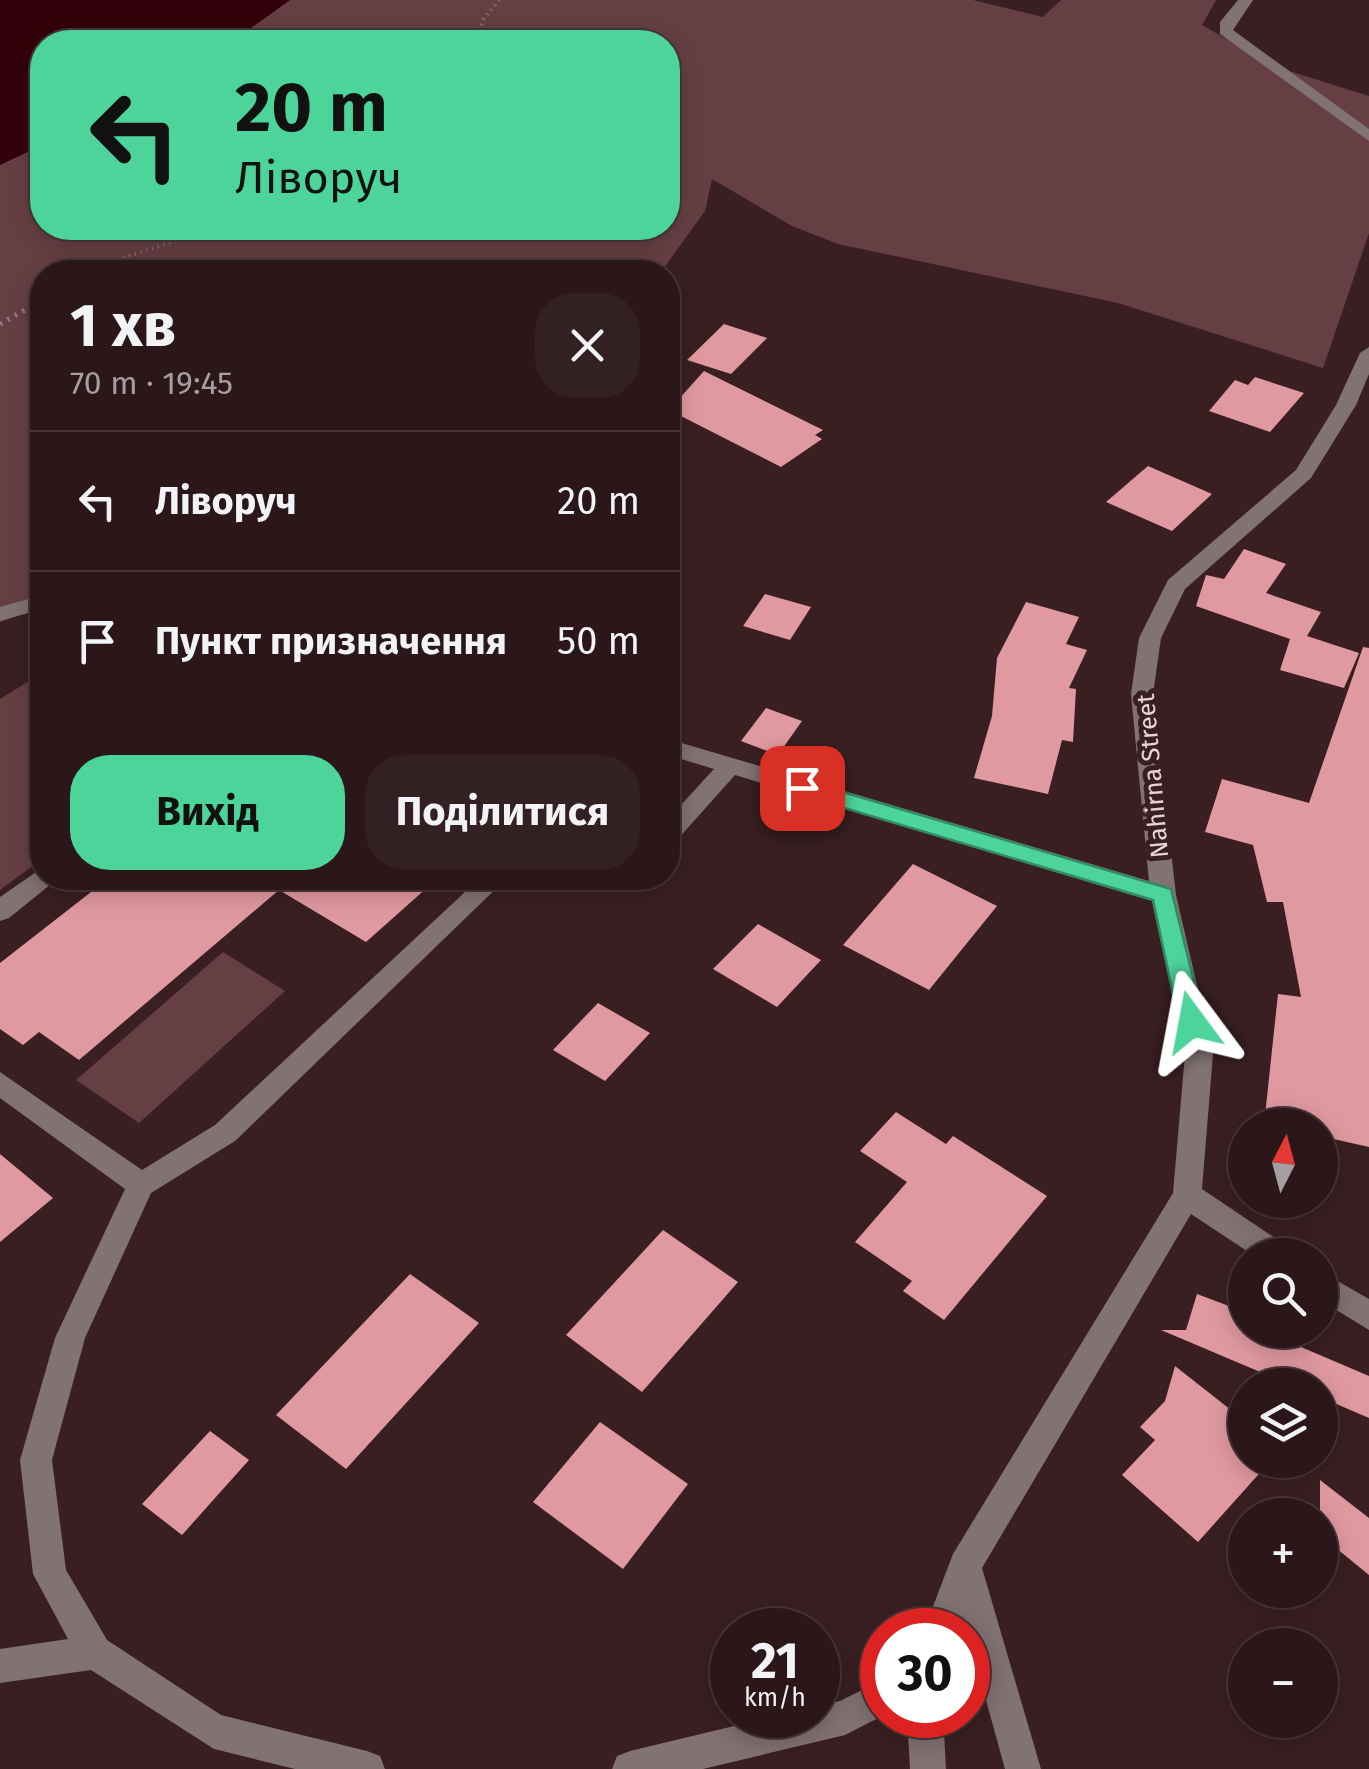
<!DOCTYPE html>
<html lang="uk">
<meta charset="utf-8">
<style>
body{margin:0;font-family:"Fira Sans",sans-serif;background:#332023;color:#f1f3f6;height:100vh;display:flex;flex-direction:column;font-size:38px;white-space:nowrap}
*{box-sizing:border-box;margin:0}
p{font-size:32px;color:#a69fa2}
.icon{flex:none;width:55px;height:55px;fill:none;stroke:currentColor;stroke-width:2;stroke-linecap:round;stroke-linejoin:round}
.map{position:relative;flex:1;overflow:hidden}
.side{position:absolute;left:30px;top:260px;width:650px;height:630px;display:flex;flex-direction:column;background:#2b171a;border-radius:40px;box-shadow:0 5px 25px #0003,0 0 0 2px #473639}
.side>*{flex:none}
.guide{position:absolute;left:30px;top:30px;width:650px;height:210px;border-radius:40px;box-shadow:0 5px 25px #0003,0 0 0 2px #473639;background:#4cd49b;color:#111;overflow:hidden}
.needle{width:65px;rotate:6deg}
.controls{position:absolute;left:1228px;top:1108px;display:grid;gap:20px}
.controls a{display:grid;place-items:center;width:110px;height:110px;border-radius:50%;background:#2b171a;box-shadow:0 5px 25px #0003,0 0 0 2px #473639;font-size:50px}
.speed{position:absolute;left:710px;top:1608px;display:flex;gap:20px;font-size:50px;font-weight:700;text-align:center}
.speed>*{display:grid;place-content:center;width:130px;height:130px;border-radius:50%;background:#2b171a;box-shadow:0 5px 25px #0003,0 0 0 2px #473639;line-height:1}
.speed small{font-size:25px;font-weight:400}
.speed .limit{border:15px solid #d22;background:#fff;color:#111}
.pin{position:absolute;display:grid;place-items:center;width:85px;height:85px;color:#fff;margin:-42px;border-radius:20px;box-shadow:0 5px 15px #0006}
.me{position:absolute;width:110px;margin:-55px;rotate:347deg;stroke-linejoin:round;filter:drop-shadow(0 0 8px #0008)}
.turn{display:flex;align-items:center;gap:35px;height:210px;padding:0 40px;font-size:45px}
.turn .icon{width:130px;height:130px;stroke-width:2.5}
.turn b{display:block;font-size:70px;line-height:85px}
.round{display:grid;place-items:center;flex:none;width:105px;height:105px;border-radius:40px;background:#332023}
.overview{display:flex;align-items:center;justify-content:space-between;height:170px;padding:0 40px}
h1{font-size:60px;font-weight:700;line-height:75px}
.cta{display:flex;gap:20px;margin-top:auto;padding:20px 40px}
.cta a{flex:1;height:115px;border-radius:40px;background:#4cd49b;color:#111;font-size:40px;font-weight:700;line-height:115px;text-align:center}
.cta a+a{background:#332023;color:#f1f3f6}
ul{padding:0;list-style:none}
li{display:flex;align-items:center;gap:30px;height:140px;padding:0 40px;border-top:2px solid #473639}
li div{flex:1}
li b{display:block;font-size:38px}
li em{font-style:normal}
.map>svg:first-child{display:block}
.green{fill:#663f44}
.water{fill:#32000a}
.building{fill:#e199a1}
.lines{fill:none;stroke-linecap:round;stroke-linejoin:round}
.path-far1{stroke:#907a7c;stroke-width:4;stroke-dasharray:1 5;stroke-linecap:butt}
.path{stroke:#907a7c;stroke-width:5;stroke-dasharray:2.5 6;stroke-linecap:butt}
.minor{fill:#817273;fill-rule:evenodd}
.route{fill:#4cd49b;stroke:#318a65;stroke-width:2.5}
.labels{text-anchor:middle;stroke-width:10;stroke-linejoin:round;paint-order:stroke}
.street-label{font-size:25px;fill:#e7d5d6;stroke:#391f22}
</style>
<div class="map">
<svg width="1369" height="1769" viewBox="0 0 1369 1769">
<rect width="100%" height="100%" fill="#391f22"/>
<!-- green -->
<path class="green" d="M290 0H973L1043 17 1061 0H1216L1202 25 1273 66 1369 96V233L1323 368 1118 303 838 244 792 226 712 179 705 211 661 272H42V607L0 622V165L42 145V228H668V42H231Z
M42 673V859L0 890V699Z
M223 952 285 991 139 1123 76 1080Z"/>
<!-- water -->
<path class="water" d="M0 0H290L231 42H42V145L0 165Z"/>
<!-- building -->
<path class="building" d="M724 324 767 338 731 374 687 360Z
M704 371 823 430 815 435 822 439 781 467 669 410Z
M1255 377 1304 393 1270 432 1209 411 1235 380 1248 385Z
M1148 466 1212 494 1172 531 1106 502Z
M1244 549 1286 564 1266 593 1321 612 1307 636 1359 653 1344 688 1280 670 1290 639 1196 606 1206 575 1224 579Z
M765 594 811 607 790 640 743 626Z
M1026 602 1079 617 1066 644 1087 650 1069 688 1076 689 1073 742 1062 740 1048 794 974 778 992 716 997 658Z
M1363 647 1369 648V1147L1320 1136V1125H1264L1278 994 1301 997 1283 902H1267L1253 845 1205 832 1222 779 1309 803Z
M766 708 802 721 778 755 741 741Z
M913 864 997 906 929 990 843 945Z
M109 878H151L172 890 187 878H438L366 942 279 890 79 1060 39 1032 23 1045 0 1029V963Z
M758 924 821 960 777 1007 713 969Z
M598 1003 650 1033 605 1081 553 1050Z
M896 1112 946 1144 953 1136 1047 1196 944 1320 903 1291 912 1281 855 1242 907 1182 860 1151Z
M0 1154 53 1198 0 1242Z
M663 1230 738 1282 642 1392 566 1335Z
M410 1274 479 1323 346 1469 276 1415Z
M1197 1294 1245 1312V1330H1261L1369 1376V1418L1320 1397V1385H1291L1161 1330H1186Z
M1175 1366 1245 1421V1460H1258L1266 1466 1198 1542 1122 1475 1155 1440 1140 1427 1165 1401Z
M600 1422 688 1484 623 1569 533 1502Z
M210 1431 249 1460 182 1535 142 1504Z
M1320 1480 1369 1518V1575L1320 1535Z"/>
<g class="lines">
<!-- path-far1 -->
<path class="path-far1" d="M475 42 484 19 499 0
M97 272 126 257 214 228
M34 304 42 300"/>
<!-- path -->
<path class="path" d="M0 324 39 302"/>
<!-- minor -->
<path class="minor" d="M1238 0H1253L1233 30 1369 129V141L1220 34V22Z
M1369 347V374L1356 405 1311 478 1185 589 1161 638 1153 694 1176 895 1213 1054 1202 1189 1287 1246 1292 1255H1253L1191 1214 982 1568 1041 1769H1005L963 1617 958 1630H924L953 1554 1173 1193 1185 1054 1152 901 735 775 677 840 668 843V819L714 769 668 755V739L1149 881 1131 694 1139 638 1168 580 1296 470 1336 405 1360 353Z
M42 595V609L0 621V607Z
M42 868V878H54L51 884 9 918 0 921V897Z
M480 878H507L235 1141 151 1193 85 1338 52 1460 66 1570 107 1640 221 1715 367 1751 380 1756 385 1769H295L214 1749 91 1670 0 1683V1649L68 1639 33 1574 20 1460 55 1338 125 1189 0 1098V1072L142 1170 215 1125Z
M1320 1271 1369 1299V1330L1320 1300Z
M882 1680 884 1715 845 1735 703 1769H612L617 1756 630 1751 780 1715H818V1706L840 1701Z
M907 1715H943L946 1769H910Z"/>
</g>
<!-- route -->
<path class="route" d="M802 780 1171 889 1204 1022 1200 1029H1183L1179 1022 1153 900 794 793 791 788Z"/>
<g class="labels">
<!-- street labels -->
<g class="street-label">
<text transform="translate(1152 776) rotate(-95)" y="9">Nahirna Street</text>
</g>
</g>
</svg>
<div class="controls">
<a><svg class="needle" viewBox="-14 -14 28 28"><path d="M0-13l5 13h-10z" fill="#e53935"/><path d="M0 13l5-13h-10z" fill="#a69fa2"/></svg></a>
<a><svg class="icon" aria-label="search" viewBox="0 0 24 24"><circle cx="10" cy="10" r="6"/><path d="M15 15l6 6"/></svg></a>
<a><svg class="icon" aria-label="layers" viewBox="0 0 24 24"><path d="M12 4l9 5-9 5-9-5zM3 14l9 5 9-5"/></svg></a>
<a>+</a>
<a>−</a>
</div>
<div class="speed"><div>21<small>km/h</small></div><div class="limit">30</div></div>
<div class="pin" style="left:802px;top:788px;background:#d93025"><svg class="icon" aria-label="arrive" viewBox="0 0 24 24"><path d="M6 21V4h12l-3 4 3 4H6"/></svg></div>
<svg class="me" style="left:1192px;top:1022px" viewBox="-20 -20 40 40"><path d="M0-17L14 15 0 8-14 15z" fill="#4cd49b" stroke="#fff" stroke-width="4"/></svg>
<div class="guide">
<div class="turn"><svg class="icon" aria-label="left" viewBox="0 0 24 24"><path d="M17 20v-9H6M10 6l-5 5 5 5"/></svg><div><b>20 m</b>Ліворуч</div></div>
</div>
<section class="side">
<div class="overview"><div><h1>1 хв</h1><p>70 m · 19:45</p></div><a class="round"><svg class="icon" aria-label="close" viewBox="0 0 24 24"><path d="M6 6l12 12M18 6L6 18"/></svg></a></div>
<ul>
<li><svg class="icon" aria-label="left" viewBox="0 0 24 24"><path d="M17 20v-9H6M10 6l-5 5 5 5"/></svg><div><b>Ліворуч</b></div><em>20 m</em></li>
<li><svg class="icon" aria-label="arrive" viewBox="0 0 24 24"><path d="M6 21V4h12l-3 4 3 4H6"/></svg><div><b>Пункт призначення</b></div><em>50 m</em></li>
</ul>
<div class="cta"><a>Вихід</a><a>Поділитися</a></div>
</section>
</div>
